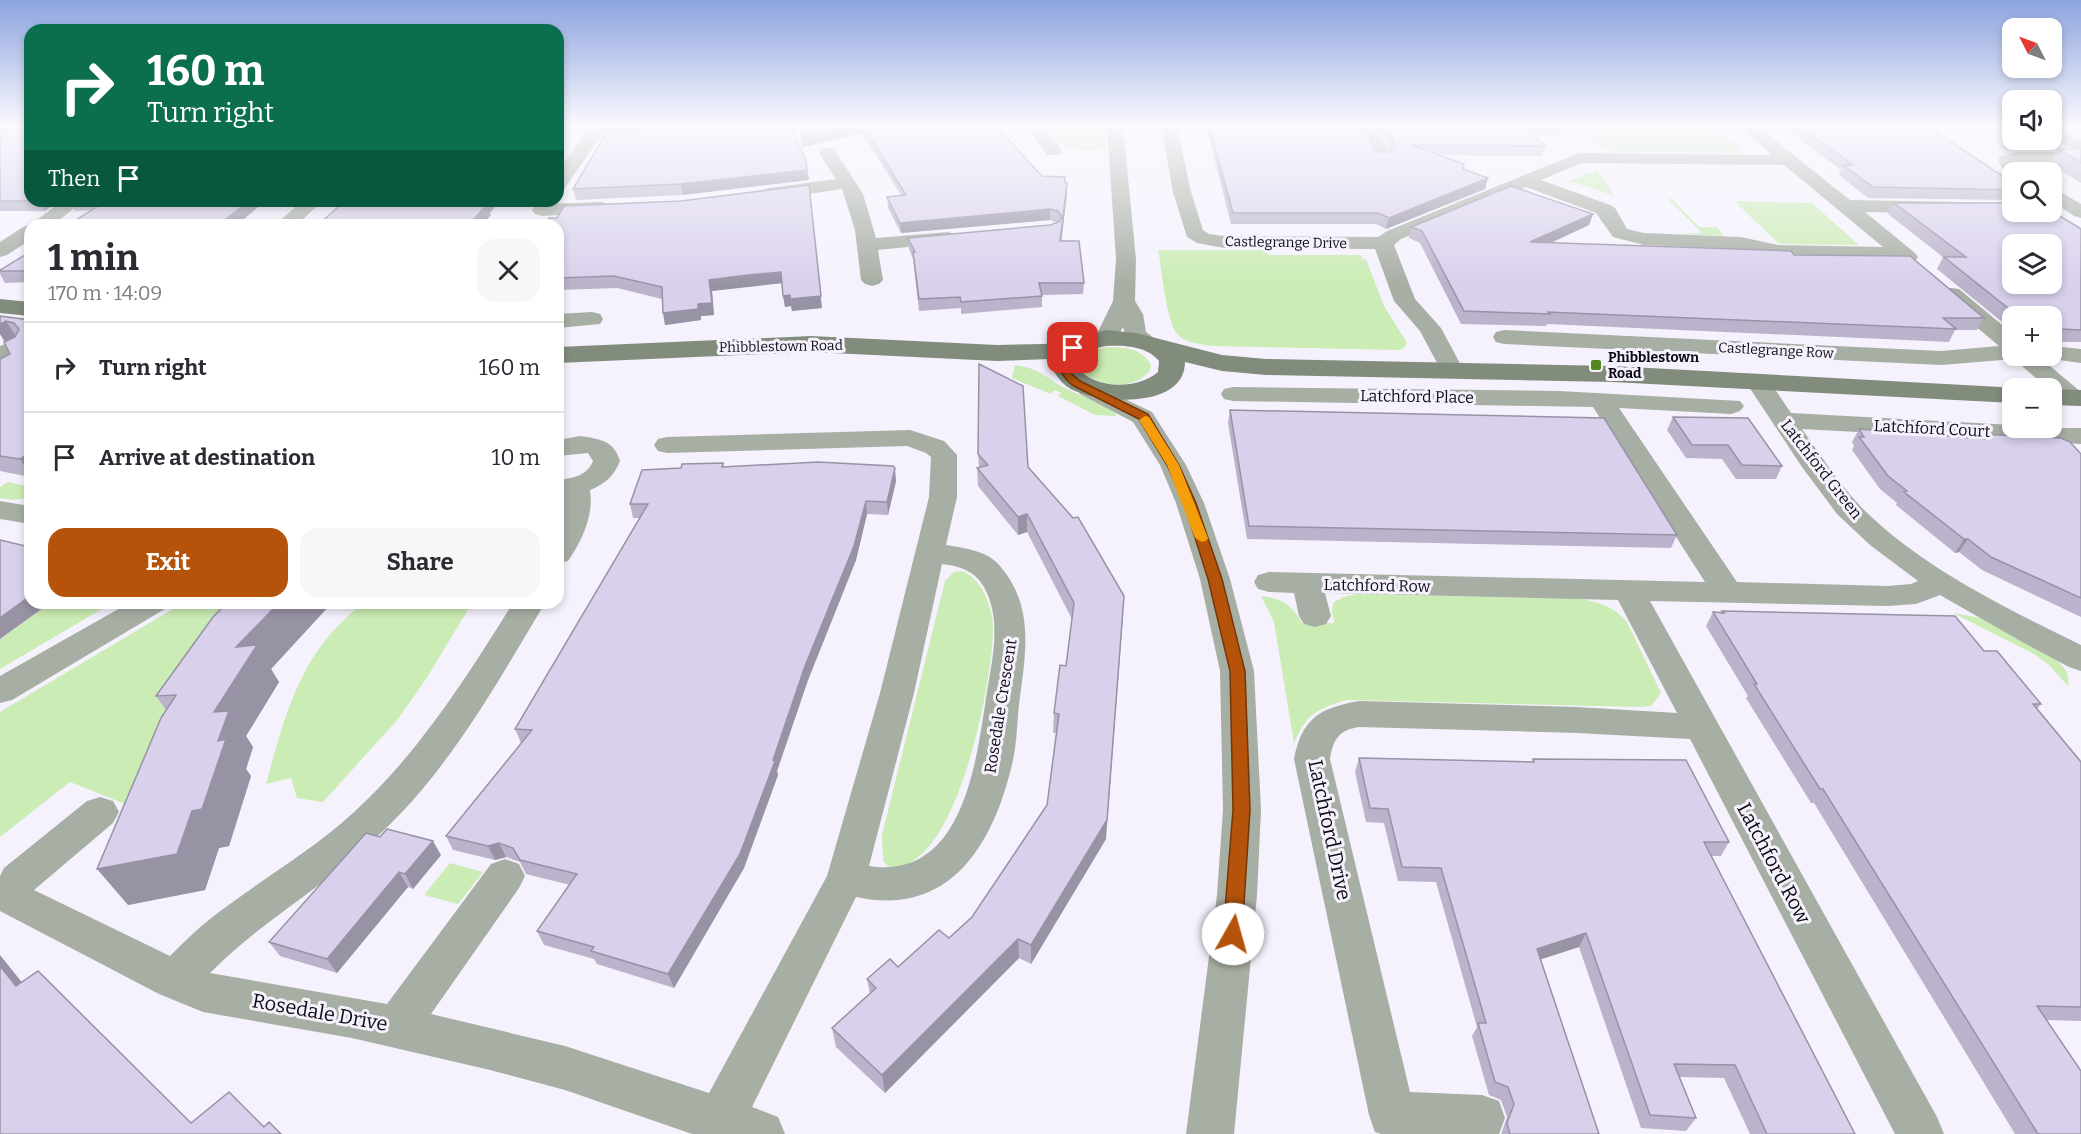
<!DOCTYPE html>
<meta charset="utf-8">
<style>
body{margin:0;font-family:Bitter,serif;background:#f7f7f7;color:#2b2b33;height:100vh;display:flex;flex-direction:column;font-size:22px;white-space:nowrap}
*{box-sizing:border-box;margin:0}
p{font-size:20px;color:#7c7c81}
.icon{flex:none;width:33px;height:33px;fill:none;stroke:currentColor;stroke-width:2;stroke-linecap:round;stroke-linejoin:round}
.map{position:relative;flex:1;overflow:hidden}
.details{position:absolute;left:24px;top:219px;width:540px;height:390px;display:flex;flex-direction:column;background:#fff;border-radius:18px;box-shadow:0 3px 9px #0003}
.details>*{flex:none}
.top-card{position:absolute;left:24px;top:24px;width:540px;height:183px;border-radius:18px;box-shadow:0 3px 9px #0003;background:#0b6e4f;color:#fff;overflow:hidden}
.needle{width:39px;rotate:312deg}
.tools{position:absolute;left:2002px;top:18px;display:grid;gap:12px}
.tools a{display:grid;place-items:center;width:60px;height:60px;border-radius:12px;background:#fff;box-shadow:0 3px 9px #0003;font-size:30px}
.pin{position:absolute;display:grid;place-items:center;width:51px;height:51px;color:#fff;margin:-26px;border-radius:12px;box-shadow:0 3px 9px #0006}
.me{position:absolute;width:66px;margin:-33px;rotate:7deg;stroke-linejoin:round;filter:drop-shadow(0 0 4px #0008)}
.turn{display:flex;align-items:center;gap:21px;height:126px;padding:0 24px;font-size:27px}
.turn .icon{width:78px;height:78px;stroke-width:2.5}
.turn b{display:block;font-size:42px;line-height:51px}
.then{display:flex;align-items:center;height:57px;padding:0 24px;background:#0003;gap:12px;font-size:22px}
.round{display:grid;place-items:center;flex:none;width:63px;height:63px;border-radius:18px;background:#f7f7f7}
.summary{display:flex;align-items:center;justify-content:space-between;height:102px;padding:0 24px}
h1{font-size:36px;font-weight:700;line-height:45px}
.action{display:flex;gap:12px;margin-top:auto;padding:12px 24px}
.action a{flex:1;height:69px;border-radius:18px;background:#b45309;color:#fff;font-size:24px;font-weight:700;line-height:69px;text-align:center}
.action a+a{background:#f7f7f7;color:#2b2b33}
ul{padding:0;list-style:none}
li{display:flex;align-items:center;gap:18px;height:90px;padding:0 24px;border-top:2px solid #e1e1e2}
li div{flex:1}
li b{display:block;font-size:22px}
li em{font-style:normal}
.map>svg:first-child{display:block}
.green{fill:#cbecb4}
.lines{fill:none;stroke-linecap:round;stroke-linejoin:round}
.street{fill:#a7aea3;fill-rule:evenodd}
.secondary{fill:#828c7c;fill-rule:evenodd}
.wall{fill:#bbb3cb}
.shaded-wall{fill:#9892a5}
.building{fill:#d9d0ec;stroke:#9892a5;stroke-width:1.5;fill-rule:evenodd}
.route{fill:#b45309;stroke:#753606;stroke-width:1.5}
.slow{fill:#f59e0b}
.poi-dot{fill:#53871f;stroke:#f5f2fd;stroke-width:2}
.labels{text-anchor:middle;stroke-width:6;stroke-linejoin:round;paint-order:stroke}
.far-street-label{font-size:14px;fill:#0d0a13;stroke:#f5f2fd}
.far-poi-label{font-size:14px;font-weight:bold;fill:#0d0a13;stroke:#f5f2fd;text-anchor:start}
.street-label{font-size:16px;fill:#0d0a13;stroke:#f5f2fd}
.near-street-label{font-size:20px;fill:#0d0a13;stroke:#f5f2fd}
</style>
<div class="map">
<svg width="2081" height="1134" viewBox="0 0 2081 1134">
<rect width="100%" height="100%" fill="#f5f2fd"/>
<!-- green -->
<path class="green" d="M1044 126H1104L1107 149C1079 152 1060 151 1044 126Z
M1579 126H1716L1736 144 1742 153 1612 151 1597 145Z
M1597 170 1615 196 1569 181Z
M1668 199H1672L1699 227H1717L1724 236 1686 234 1685 233H1702Z
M1734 201 1812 203 1859 245 1779 244Z
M1158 250H1266L1269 255H1361L1363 260 1366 259 1384 306 1407 343 1403 349 1398 350 1211 346C1201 344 1187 343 1179 336 1166 325 1162 268 1158 250Z
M1106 347C1123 347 1142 348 1151 365L1150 371C1130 393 1099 385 1078 370L1077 364 1086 353Z
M1015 365C1044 369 1044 378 1067 389 1084 398 1104 400 1117 416L1095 415 1058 396 1061 393 1055 390 1051 394 1012 378Z
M8 482 30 487V498L12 500 0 498V487Z
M961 571C981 576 993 608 993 627 994 676 956 880 887 866L883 860 882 835 945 581 954 572Z
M1357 594 1581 599C1599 602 1615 607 1627 622L1661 693 1651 706 1637 707 1346 700C1316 710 1307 713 1294 743L1274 622 1261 596C1282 598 1292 605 1302 623H1334L1332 611 1333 603 1343 597Z
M50 603H112L0 669V639Z
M183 603H241L125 804 70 782 0 837V712Z
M378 603H472L426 679 398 719 323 802 297 798 291 778 266 784C282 726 297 664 343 621 348 617 354 609 360 606 364 603 373 605 378 603Z
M1953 613 1980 618 2057 660 2067 672 2069 687 2048 664 2034 654Z
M450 863 483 872 458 904 424 895Z"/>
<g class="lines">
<!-- street -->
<path class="street" d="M591 126H608L564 189 558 190V171Z
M1027 126H1043L1062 151 1059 155H1047Z
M1107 126H1123L1136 259 1135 301 1143 314 1146 332 1159 342 1155 347 1147 349 1139 347 1127 340 1123 327 1114 343 1106 345 1098 343 1095 338 1113 301 1116 259Z
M1161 126H1177L1191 192 1203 230 1209 234 1224 236 1378 237 1387 231 1579 153 1772 155 1739 126H1757L1850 200 2013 203V212H2021L2013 215 1865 212 1915 253 1918 257 1915 261 1908 263 1898 259 1778 257 1741 249 1644 245 1613 237 1596 213 1526 187 1401 239 1394 245 1415 299 1441 328 1463 369 1459 374 1451 376 1443 374 1420 331 1394 301 1375 249 1224 248 1197 243 1187 237 1173 192ZM1581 163 1784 165 1883 247 1778 245 1741 237 1644 233 1627 229 1615 208 1610 205 1541 180Z
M1369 126H1431L1432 127 1424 132 1380 133 1391 156 1388 160H1376L1373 156 1363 131Z
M1480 126H1562L1564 129 1556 134 1487 133 1481 132 1479 128Z
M2052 128 2081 140V162H2019L2029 172H2013V175L2002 168 1998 160 2001 156 2018 152H2080L2052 139Z
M828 148 834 149 863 194 876 238 948 232 955 234 958 238 955 242 878 250 883 280 879 284 872 286 865 284 861 280 855 230 842 189 769 200 762 198 760 194 762 190 769 188 836 179 819 153 822 149Z
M2052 187 2081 204V218L2074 216 2052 201Z
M62 201H83L53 225H30Z
M302 201H322L297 225H275Z
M602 202 609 204 611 208 609 212 542 216 535 214 532 210 535 206 542 204Z
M30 225V240L7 255 0 257V242L23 227Z
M1951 288 1959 289 2013 334V356H2038L2081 392V403C2068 407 2062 401 2052 393V388H2047L2014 359 1941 365 1504 344 1496 342 1493 337 1496 332 1504 330 1941 351 1999 346 1943 299 1940 294 1943 289Z
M592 312 600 314 603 319 600 324 558 328V314Z
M16 340 24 342 28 347 24 352 0 363V346Z
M2052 346 2081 349V363L2044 358 2042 356H2052Z
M1757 374 1766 376 1791 413 2013 425V428H2081V444L1802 429C1821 456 1840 485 1863 509 1924 569 2006 608 2081 645V671L2069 667 2024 643 1940 595 1916 604 1888 606 1650 601 1937 1117 1944 1134H1895L1690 739 1577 733 1359 727C1339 730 1333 739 1330 759L1410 1092 1482 1095 1499 1101 1505 1118 1499 1134H1381L1375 1132 1369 1115 1294 759C1302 718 1320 708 1359 701L1577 707 1677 713 1618 600 1325 593 1331 616 1326 624 1315 627 1304 624 1299 616 1294 593 1269 592 1258 589 1254 582 1258 575 1269 572 1705 582 1593 407 1233 401 1224 399 1221 394 1224 389 1233 387 1559 391 1740 401 1744 406 1740 411 1731 414 1619 408 1737 582 1888 586 1911 584 1918 581 1870 545 1837 514 1802 467 1745 381 1748 376Z
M1089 382 1152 412 1186 465 1204 503 1230 579 1254 671 1261 810 1257 895 1234 1134H1186L1217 895 1223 810 1220 671 1200 579 1176 503 1160 465 1133 422 1080 394 1077 389 1080 384Z
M910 430 944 441 957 455V497L946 545C965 548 988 551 1000 566 1036 608 1025 656 1019 705 1017 723 1017 742 1013 760 995 841 952 918 856 897L752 1107 778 1117 785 1134H692L565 1090 490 1070 352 1038 203 1012 159 994 0 911V876L4 868 87 801 100 797 113 801 119 812 113 823 34 890 170 956C183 943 196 930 210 919 257 882 309 853 353 813 419 753 466 678 513 603H545C496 685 449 770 379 835 326 886 261 921 210 973L387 1004 491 864 505 859 519 864 525 876 519 888 431 1014 565 1046 709 1093 827 876 880 693 929 497 931 457 926 453 907 446 667 453 658 451 654 445 658 439 667 437ZM942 564C960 566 975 571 984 587 1004 623 990 667 985 705 975 770 960 880 869 866L914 693Z
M580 436C599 439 614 440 620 461 614 476 605 484 590 490 594 515 582 541 568 561L558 563V524L563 496H558V480C573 478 587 476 593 461L588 453 558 456V440Z
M0 501 30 506V524L0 519Z
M129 603H168L163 610 12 700 0 703V676Z"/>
<!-- secondary -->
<path class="secondary" d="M0 299 30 302V316L0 313Z
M1106 330 1136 333 1222 355 1266 359 1612 366 2020 388H2013V403L1612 382 1266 375 1222 371 1185 362C1185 408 1105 404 1075 391 1063 386 1057 377 1050 365L1051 359 997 361 811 352 558 363V347L811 336 997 345 1044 344 1068 341ZM1106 346C1124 345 1147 346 1159 361L1158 372C1137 390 1092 390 1076 365L1078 358 1088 350Z
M2052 389 2081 390V406L2052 405Z"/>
</g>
<!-- wall -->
<path class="wall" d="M0 126H30V201H59L45 211H0Z
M801 126H996L1042 176 1067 183V194L1061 241 1084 283 1083 294 1042 295V307L961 314V308L919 311 913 259 909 249 908 238 1050 225 1058 223 1050 220 901 233 888 208 887 197 901 195 862 133 802 147Z
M1205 126H1366L1365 127 1373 147 1378 152H1390L1383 134 1385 126H1525L1545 146 1542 156 1440 155 1463 169 1488 178 1485 189 1386 229 1376 224H1231L1210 141Z
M1782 126H1942L1937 133 2013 183V200L1868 198 1839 175 1841 170Z
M2058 149H2081V183L2050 164Z
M806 161 809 180 683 195 576 200 573 189Z
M69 201H265L237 225H68L91 210 75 211Z
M681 201 822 308 792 311 791 306 785 307 782 283 750 286 712 291 714 315 701 316V320L665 325 662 299 617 288 558 290V225L557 218Z
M1894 203 2081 229V342H2052V316H2013L2012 330 1937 269 1943 257 1888 214Z
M1593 214 1589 225 1550 243 1794 255 1984 318 1977 330H1955L1949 342 1547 324 1546 326 1461 324 1420 243 1409 238 1411 227Z
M30 252V282L5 283 0 274V270Z
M0 316 30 320V477L0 471V359L10 354 5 342 0 334Z
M1230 410 1677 535 1671 548 1247 539 1228 423Z
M1673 417 1782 466 1776 479H1736L1722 459 1686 458 1667 430Z
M1859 429 1977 438 1980 434 2081 454V617L1982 570 1959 552 1955 553 1896 505 1897 503 1880 489 1852 450 1854 446 1852 442Z
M978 454 1028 467 1073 518 1106 839 1031 964 1019 958 885 1093 836 1047 832 1028 870 994 867 979 898 967 949 938 972 917 1047 805 1056 733H1053L1054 713 1066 666 1072 619 1027 532 1018 535 978 486 977 468 979 467Z
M723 463 724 467 896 481 888 515 867 514 856 560 808 680 777 771 778 775 744 868 674 988 597 964 594 959 544 945 537 931 570 885 526 874 520 862 506 857 495 860 453 850 446 836 521 743 515 729 640 518H633L630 504 681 468Z
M227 603H340L336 607 329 606 271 669 279 682 246 736 253 747 246 769 251 776 229 846 219 848 205 890 128 905 166 710 156 696Z
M1722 611 1984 651 2041 704 2037 709 2081 762V1021L2047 1020 2081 1134H2015L1814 803H1811L1746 698 1748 696 1706 626 1713 612 1721 613Z
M1359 758 1532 762 1533 759 1729 842 1721 856H1711L1855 1134H1750L1724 1078 1679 1077 1696 1118 1686 1131 1641 1128 1579 947 1540 959 1599 1134H1501L1507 1117 1501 1100 1489 1095 1472 1036 1477 1027 1436 882 1398 881 1384 823 1366 822 1355 772Z
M366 833 441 855 413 889 408 887 337 973 280 956 269 942Z"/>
<!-- shaded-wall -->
<path class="shaded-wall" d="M850 126H861L862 133 802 147 801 137Z
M807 170 809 180 683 195 681 184Z
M1488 178 1485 189 1386 229 1389 218Z
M1067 183V194L1060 252V241Z
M809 185 822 308 792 311 791 306 785 307 783 296Z
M39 201H59L45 211Z
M248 201H265L237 225H219Z
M488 201H500L490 213 491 215 482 225H469Z
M1050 209V220L901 233 900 223Z
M1593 214 1589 225 1527 254 1530 242Z
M781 272 783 283 712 291 714 315 701 316V320L665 325 663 313 698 304 709 280Z
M6 321 17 338 5 342 0 334V324Z
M30 453V474L20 459Z
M895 468 896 481 888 515 887 502Z
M866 501 867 514 856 560 808 680 777 771 778 775 744 868 674 988 668 974 773 760 805 666Z
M1027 514V532L1018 535V517Z
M1964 539H1968L1959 552 1955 553Z
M30 596V603H50L0 639V618Z
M279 603H327L329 606 271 669 279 682 246 736 253 747 246 769 251 776 229 846 219 848 205 890 128 905 97 869 192 811 218 741 214 712 236 647Z
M1123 616 1106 839 1031 964V945Z
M433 841 441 855 413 889 405 874Z
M499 843 506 857 495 860 488 846Z
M399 872 408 887 337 973 327 959Z
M1586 933 1579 947 1530 963 1537 949Z
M1018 939 1019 958 885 1093 882 1075Z
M0 955 53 1021 16 986 0 966Z"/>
<!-- building -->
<path class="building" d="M0 126H30V201H0Z
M695 126H791L806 161 807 170 681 184 573 189 608 130Z
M801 126H850L801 137Z
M863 126H996L1042 176 1065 177V183H1067L1060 241H1079L1084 283H1039L1042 296 961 302 960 297 919 299 913 252H915L908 238 1050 225 1059 222 1062 217 1058 211 1050 209 900 223 887 197 906 195Z
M1209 126H1365L1373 147 1378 152H1390L1395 147 1386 126H1525L1545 146 1411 145 1464 164 1463 169 1488 178 1389 218 1378 213H1233Z
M1799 126H1940L1936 132 2013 183V190L1873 187 1843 165H1853Z
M2058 149H2081V163Z
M809 185 821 296 790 299V295L783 296 781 272 748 275 709 280 712 303 698 304V309L663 313 662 287 614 276 558 278V225H545L549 218H557L564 206 681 201Z
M1511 186 1593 214 1530 242 1791 251 1794 255 1910 256 1984 318H1943L1956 329 1548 312 1550 314 1464 311 1422 231 1411 227Z
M106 201H248L219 225H68Z
M345 201H488L485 204H487L469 225H318Z
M1894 203H2013V212H2052V211L2081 229V330L2060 329 2052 324V316H2018L1944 257H1966ZM2013 244H2052V284H2013Z
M30 252V271H0V270Z
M0 316 30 320V453L20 459 0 456V359L10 354 4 342 15 337 19 329 14 323 6 321 0 324Z
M979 364 1023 386 1028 467 1073 518 1078 517 1124 596 1107 820 1031 945 1018 939 882 1075 832 1028 876 988 867 979 890 959 898 967 939 930 949 938 972 917 1047 805 1059 714 1054 713 1060 665 1066 666 1074 603 1027 514 1018 517 977 468 988 465 978 454Z
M1230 410 1604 418 1677 535 1249 526Z
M1673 417 1748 418 1782 466 1742 465 1728 445H1692Z
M1859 429 1985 439 1980 434 2061 438 2070 442 2081 454V598L1991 557 1968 539H1964L1904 492 1907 491 1888 476 1859 437H1864Z
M818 462 893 466 895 468 887 502 866 501 854 546 805 666 773 760 775 761 740 854 668 974 591 951 594 947 537 931 577 874 520 860 513 848 499 843 488 846 446 836 532 730 515 729 648 504H630L642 470 681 468 682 464 723 463 722 467Z
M0 540 30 547V596L0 618Z
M227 603H279L236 647 257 645 214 712 229 711 218 741 226 739 202 809 192 811 177 854 97 869 161 718 176 695 156 696 213 617Z
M1722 611 1955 616 1984 651H1997L2041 704H2033L2081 762V1007L2037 1006 2081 1071V1134H2038L1823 789H1820L1754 684H1757L1713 612 1724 613Z
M1359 758 1534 762 1533 759 1686 760 1729 842H1704L1855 1134H1767L1735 1065 1674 1064 1696 1118 1650 1115 1586 933 1537 949 1599 1134H1510L1507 1123 1514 1104 1508 1087 1495 1082 1478 1023H1486L1441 868 1402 867 1388 809 1370 808Z
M387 829 433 841 405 874 399 872 327 959 269 942 366 833 380 837Z
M0 966 16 986 38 971 191 1123 229 1092 264 1127 269 1122 281 1134H0Z"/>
<!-- sky -->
<linearGradient id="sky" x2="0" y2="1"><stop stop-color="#8da4df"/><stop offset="0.44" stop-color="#faf9fe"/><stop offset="1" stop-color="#faf9fe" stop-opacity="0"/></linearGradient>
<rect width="2081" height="285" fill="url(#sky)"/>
<!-- route -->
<path class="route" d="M1073 344 1079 348 1068 361 1072 374 1080 381 1148 414 1179 465 1196 503 1222 579 1245 671 1250 810 1242 934 1239 940 1233 943 1226 940 1223 934 1233 810 1230 671 1208 579 1184 503 1167 465 1139 419 1072 385C1058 373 1050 353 1073 344Z"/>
<!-- slow -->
<path class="slow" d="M1145 416 1149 417 1179 465 1208 538 1207 540 1202 542 1195 538 1167 465 1139 420Z"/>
<!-- markers -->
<rect class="poi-dot" x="1590" y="359" width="12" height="12" rx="3"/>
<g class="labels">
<!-- far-street labels -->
<g class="far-street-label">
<text transform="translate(1286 242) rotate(1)" y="5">Castlegrange Drive</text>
<text transform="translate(781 346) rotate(-1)" y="5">Phibblestown Road</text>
<text transform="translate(1776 350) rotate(3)" y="5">Castlegrange Row</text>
</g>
<!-- far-poi labels -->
<g class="far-poi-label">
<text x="1608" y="362">Phibblestown<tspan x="1608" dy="16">Road</tspan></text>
</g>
<!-- street labels -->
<g class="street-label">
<text transform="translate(1417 396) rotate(1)" y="6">Latchford Place</text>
<text transform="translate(1932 428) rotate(3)" y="6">Latchford Court</text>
<text transform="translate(1822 469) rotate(52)" y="6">Latchford Green</text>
<text transform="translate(1377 585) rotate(1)" y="6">Latchford Row</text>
<text transform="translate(1000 706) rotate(-81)" y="6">Rosedale Crescent</text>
</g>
<!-- near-street labels -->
<g class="near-street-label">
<text transform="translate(1330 830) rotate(78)" y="7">Latchford Drive</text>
<text transform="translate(1774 863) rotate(62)" y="7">Latchford Row</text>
<text transform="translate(320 1012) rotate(10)" y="7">Rosedale Drive</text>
</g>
</g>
</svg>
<div class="tools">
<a><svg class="needle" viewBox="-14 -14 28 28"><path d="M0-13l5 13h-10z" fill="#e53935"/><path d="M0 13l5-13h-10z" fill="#7c7c81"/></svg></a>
<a><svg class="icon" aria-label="sound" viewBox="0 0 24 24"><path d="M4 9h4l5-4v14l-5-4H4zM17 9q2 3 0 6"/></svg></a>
<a><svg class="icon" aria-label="search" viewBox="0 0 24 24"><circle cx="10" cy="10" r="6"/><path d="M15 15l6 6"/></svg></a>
<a><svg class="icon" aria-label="layers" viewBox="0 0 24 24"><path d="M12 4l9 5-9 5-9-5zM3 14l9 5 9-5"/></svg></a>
<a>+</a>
<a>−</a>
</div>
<div class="pin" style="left:1073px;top:348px;background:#d93025"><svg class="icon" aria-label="arrive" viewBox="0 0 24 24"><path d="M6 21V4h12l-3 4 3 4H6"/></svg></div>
<svg class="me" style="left:1233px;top:934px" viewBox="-20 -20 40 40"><circle r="19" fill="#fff"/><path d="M0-13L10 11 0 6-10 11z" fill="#b45309"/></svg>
<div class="top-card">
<div class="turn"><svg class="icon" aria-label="right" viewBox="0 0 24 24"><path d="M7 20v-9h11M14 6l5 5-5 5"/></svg><div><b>160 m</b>Turn right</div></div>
<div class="then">Then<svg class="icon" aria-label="arrive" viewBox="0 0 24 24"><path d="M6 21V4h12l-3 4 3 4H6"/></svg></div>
</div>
<section class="details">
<div class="summary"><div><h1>1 min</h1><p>170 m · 14:09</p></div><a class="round"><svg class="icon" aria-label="close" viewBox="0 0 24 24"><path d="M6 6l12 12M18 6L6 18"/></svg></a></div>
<ul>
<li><svg class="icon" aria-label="right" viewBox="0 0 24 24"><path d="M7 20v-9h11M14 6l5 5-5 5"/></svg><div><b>Turn right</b></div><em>160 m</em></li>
<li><svg class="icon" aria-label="arrive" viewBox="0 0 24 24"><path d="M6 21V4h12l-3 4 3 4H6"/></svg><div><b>Arrive at destination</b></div><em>10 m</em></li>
</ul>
<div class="action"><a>Exit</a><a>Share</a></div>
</section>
</div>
